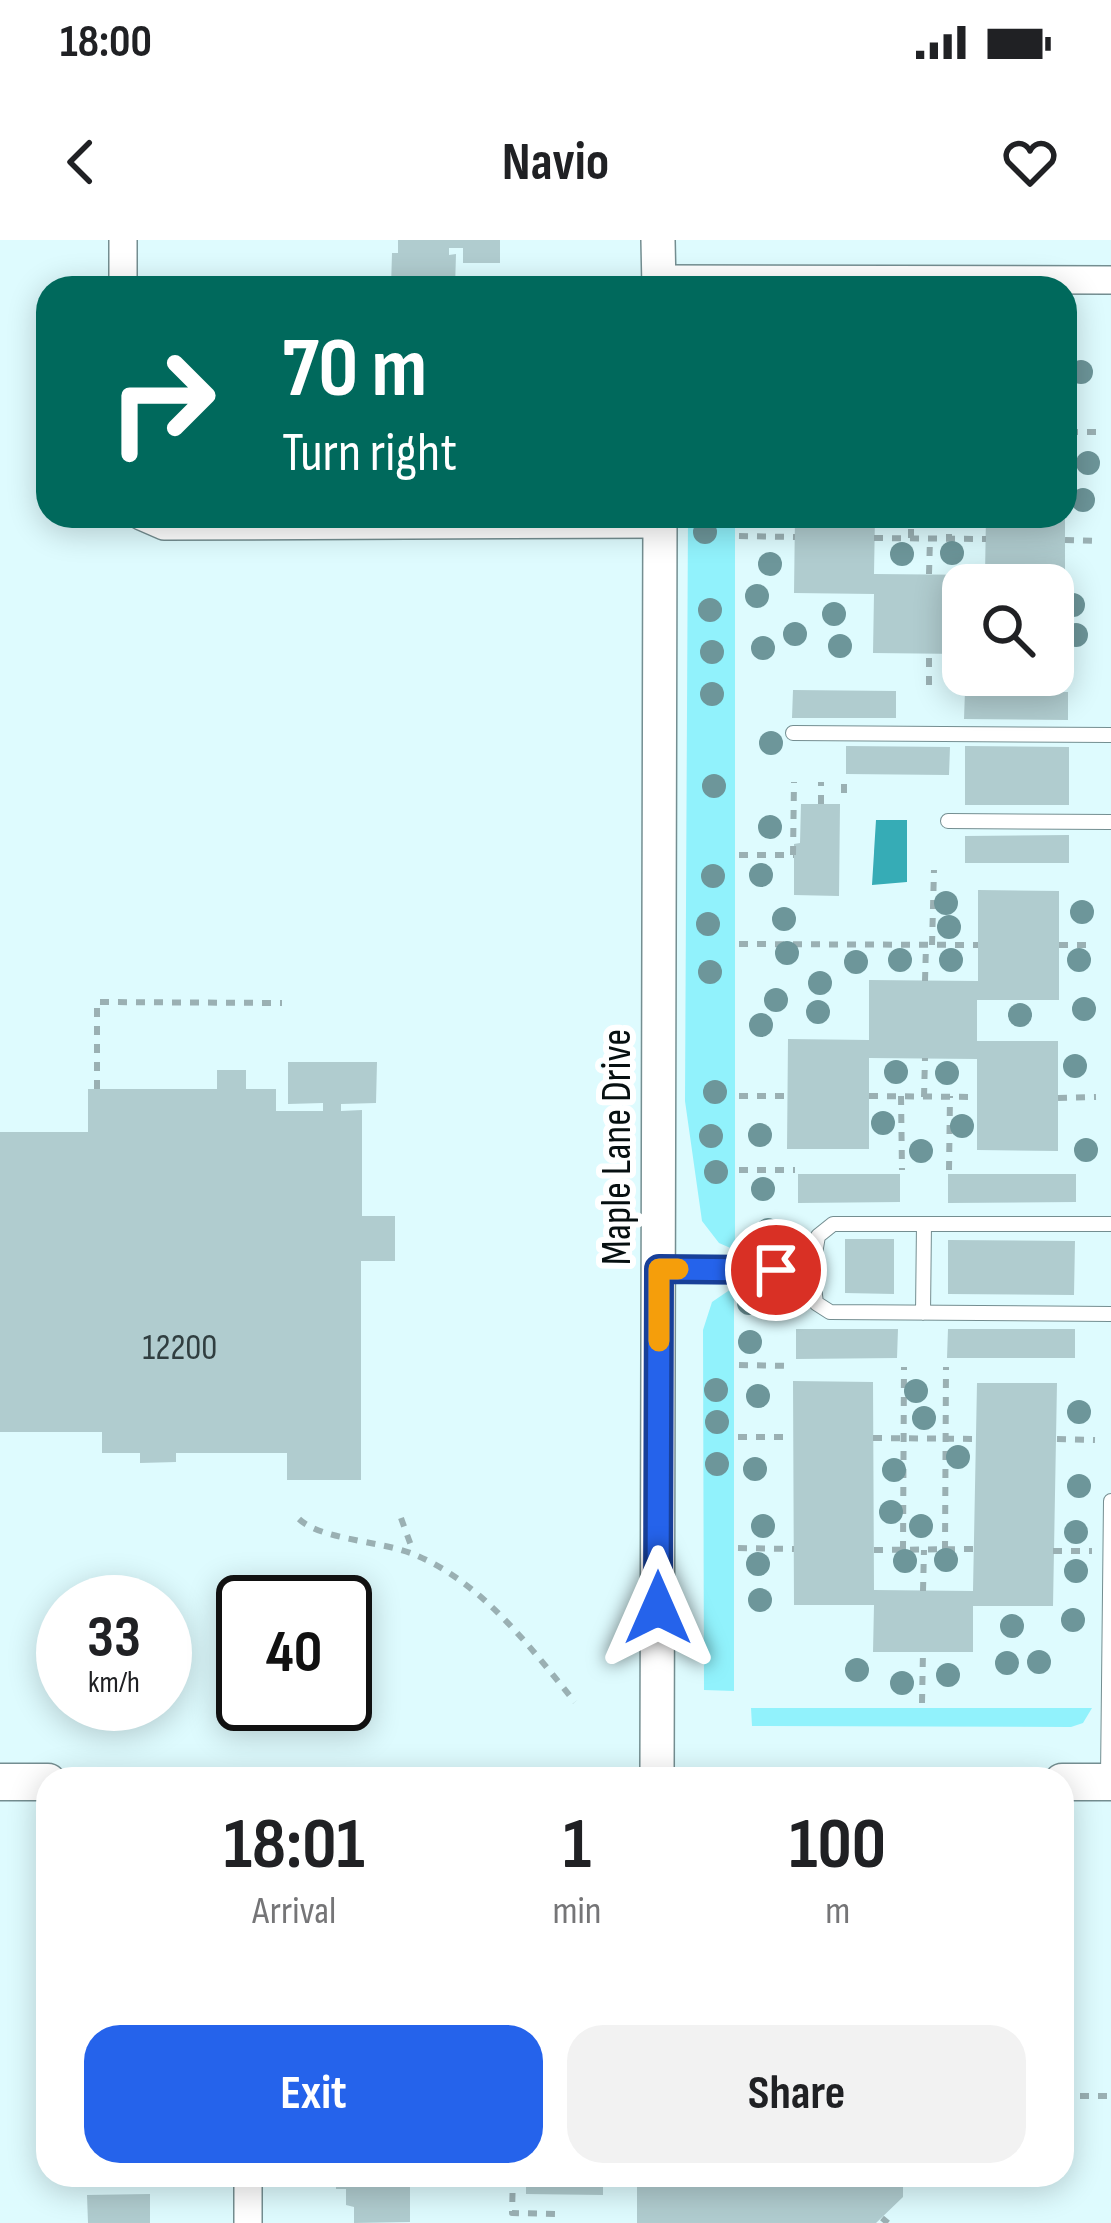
<!DOCTYPE html>
<style>
body{margin:0;font-family:"Sofia Sans Condensed",sans-serif;background:#f2f2f2;color:#202124;height:100vh;display:flex;flex-direction:column;font-size:45px;white-space:nowrap}
*{box-sizing:border-box;margin:0}
p{font-size:39px;color:#757577}
.icon{flex:none;width:66px;height:66px;fill:none;stroke:currentColor;stroke-width:2;stroke-linecap:round;stroke-linejoin:round}
.map{position:relative;flex:1;overflow:hidden}
.details{position:absolute;left:36px;top:1527px;width:1038px;height:420px;display:flex;flex-direction:column;background:#fff;border-radius:36px;box-shadow:0 6px 30px #0003}
.details>*{flex:none}
.hud{position:absolute;left:36px;top:36px;width:1041px;height:252px;border-radius:36px;box-shadow:0 6px 30px #0003;background:#00695c;color:#fff;overflow:hidden}
.tools{position:absolute;left:942px;top:324px;display:grid;gap:24px}
.tools a{display:grid;place-items:center;width:132px;height:132px;border-radius:24px;background:#fff;box-shadow:0 6px 30px #0003;font-size:60px}
.speed{position:absolute;left:36px;top:1335px;display:flex;gap:24px;font-size:60px;font-weight:700;text-align:center}
.speed>*{display:grid;place-content:center;width:156px;height:156px;border-radius:50%;background:#fff;box-shadow:0 6px 30px #0003;line-height:1}
.speed small{font-size:30px;font-weight:400}
.speed .limit{border:6px solid #111;border-radius:18px;background:#fff;color:#111}
.pin{position:absolute;display:grid;place-items:center;width:102px;height:102px;color:#fff;margin:-51px;border:6px solid #fff;border-radius:50%;box-shadow:0 3px 12px #0007}
.me{position:absolute;width:132px;margin:-66px;rotate:0deg;stroke-linejoin:round;filter:drop-shadow(0 0 9px #0008)}
.turn{display:flex;align-items:center;gap:42px;height:252px;padding:0 48px;font-size:54px}
.turn .icon{width:156px;height:156px;stroke-width:2.5}
.turn b{display:block;font-size:84px;line-height:102px}
.eta{display:flex;justify-content:space-evenly;align-items:center;height:204px;text-align:center}
.eta b{font-size:72px;font-weight:700;line-height:84px}
.button{display:flex;gap:24px;margin-top:auto;padding:24px 48px}
.button a{flex:1;height:138px;border-radius:36px;background:#2563eb;color:#fff;font-size:48px;font-weight:700;line-height:138px;text-align:center}
.button a+a{background:#f2f2f2;color:#202124}
.status{display:flex;justify-content:space-between;align-items:center;height:84px;padding:0 60px;background:#fff;direction:ltr}
.status svg{height:33px;fill:currentColor}
header{display:flex;justify-content:space-between;align-items:center;height:156px;padding:0 48px;background:#fff;font-size:54px;font-weight:700}
.map>svg:first-child{display:block}
.green{fill:#91f2fc}
.water{fill:#36acb6}
.building{fill:#b0cccf}
.lines{fill:none;stroke-linecap:round;stroke-linejoin:round}
.service-casing{stroke:#748e91;stroke-width:16}
.minor-casing{stroke:#748e91;stroke-width:30}
.tertiary-casing{stroke:#748e91;stroke-width:36}
.secondary-casing{stroke:#748e91;stroke-width:39}
.path{stroke:#9ab0b3;stroke-width:6;stroke-dasharray:9 9;stroke-linecap:butt}
.service{stroke:#fff;stroke-width:14}
.minor{stroke:#fff;stroke-width:27}
.tertiary{stroke:#fff;stroke-width:33}
.secondary{stroke:#fff;stroke-width:36}
.tree{fill:#6d969a}
.route-casing{stroke:#184099;stroke-width:30}
.route{stroke:#2563eb;stroke-width:21}
.slow{stroke:#f59e0b;stroke-width:21}
.labels{text-anchor:middle;stroke-width:12;stroke-linejoin:round;paint-order:stroke}
.number-label{font-size:36px;fill:#303e40}
.street-label{font-size:42px;fill:#060f10;stroke:#fff}
</style>
<div class="status"><b>18:00</b><svg viewBox="0 0 49 12"><path d="M0 12V9h3v3zM5 12V6h3v6zM10 12V3h3v9zM15 12V0h3v12zM26 1h20v11H26zM47 4h2v5h-2z"/></svg></div>
<header><svg class="icon" aria-label="back" viewBox="0 0 24 24"><path d="M15 5l-7 7 7 7"/></svg>Navio<svg class="icon" aria-label="heart" viewBox="0 0 24 24"><path d="M12 20l-8-8c-3-5 5-10 8-4 3-6 11-1 8 4z"/></svg></header>
<div class="map">
<svg width="1111" height="1983" viewBox="0 0 1111 1983">
<rect width="100%" height="100%" fill="#defbfe"/>
<!-- green -->
<path class="green" d="M688 276H735V1010L719 1003 702 981 685 861Z
M734 1047V1451L704 1450 703 1090 712 1062Z
M751 1468H1092L1083 1483 1071 1487 752 1486Z"/>
<!-- water -->
<path class="water" d="M876 580H907V642L872 645Z"/>
<!-- building -->
<path class="building" d="M398 0H500V23H463V8H449V15L456 14 455 48H391L392 13H398Z
M795 276H875L874 334 985 335 986 276H1065V355H1053V345H963V414L873 413 874 354 794 353Z
M793 450 896 451V478H792Z
M965 451 1068 452V480L964 479Z
M846 506 950 507 949 535 846 534Z
M965 506 1069 507V565H965Z
M801 564H840L839 656 794 655V604L800 603Z
M1069 595V623H965V596Z
M978 650 1059 651V760H977V801H1058V911L977 910V819L869 818V909H787L788 799 869 800V740L978 741Z
M288 822H377L376 863 341 864V871L362 870V976H395V1021H361V1240H287V1213H176V1222L140 1223V1213H102V1192H0V892H88V849H217V830H246V849H276V871H323V863L288 864Z
M798 934H900V962L798 963Z
M948 934H1076V962L948 963Z
M845 999H894V1054L845 1053Z
M948 1000 1075 1001 1074 1055 948 1054Z
M796 1089H898L897 1118 796 1119Z
M948 1089H1075V1118H947Z
M793 1141 873 1142 874 1350 973 1351 977 1143H1057L1053 1366H973V1412H873L874 1365H794Z
M336 1935H410V1982L354 1983V1967L346 1965V1949H336Z
M526 1935H603V1955L526 1954Z
M637 1935H903V1957L876 1983H637Z
M150 1954V1983H88L87 1955Z"/>
<g class="lines">
<!-- service casing -->
<g class="service-casing">
<path id="service" d="M793 493 1111 495
M948 581 1111 582
M1111 984H833L818 996 812 1031 816 1063 830 1072 1111 1074
M661 1029 812 1031
M923 1073 924 984
M1108 1537 1111 1261"/>
</g>
<!-- minor casing -->
<g class="minor-casing">
<path id="minor" d="M659 39 1111 40
M123 48V0
M141 276 164 286 660 284
M248 1935V1983"/>
</g>
<!-- tertiary casing -->
<g class="tertiary-casing">
<path id="tertiary" d="M658 0 659 48
M657 1539 660 276"/>
</g>
<!-- secondary casing -->
<g class="secondary-casing">
<path id="secondary" d="M0 1542H48
M1062 1542H1111"/>
</g>
<!-- path -->
<path class="path" d="M1069 192H1098
M949 276V299
M739 296 795 297
M874 298 986 299
M911 298V276
M1065 300 1096 301
M929 334 930 299
M929 445V413
M844 553V542
M821 564V542
M739 615H794
M793 615 794 542
M739 704 978 705
M932 705 934 630
M1059 705H1095
M925 741 926 705
M97 849V762L282 763
M739 856H788
M869 856 977 857
M901 856 902 930
M924 857 925 818
M1058 858 1096 857
M739 930H795
M949 930 950 856
M739 1125 792 1126
M738 1197H792
M873 1198 977 1199
M1057 1199 1095 1200
M401 1278 413 1311
M299 1279C321 1300 382 1301 413 1314 482 1342 529 1406 575 1462
M738 1308 794 1309
M874 1310 973 1309
M903 1310 904 1127
M945 1310 946 1127
M1053 1311H1092
M923 1351 924 1310
M922 1463 923 1412
M1062 1856H1111
M513 1935 512 1973 556 1974
M882 1978 888 1983"/>
<!-- service -->
<use href="#service" class="service"/>
<!-- minor -->
<use href="#minor" class="minor"/>
<!-- tertiary -->
<use href="#tertiary" class="tertiary"/>
<!-- secondary -->
<use href="#secondary" class="secondary"/>
</g>
<!-- trees -->
<g class="tree">
<circle cx="1081" cy="132" r="12"/>
<circle cx="1088" cy="223" r="12"/>
<circle cx="1083" cy="260" r="12"/>
<circle cx="705" cy="292" r="12"/>
<circle cx="952" cy="313" r="12"/>
<circle cx="902" cy="314" r="12"/>
<circle cx="770" cy="324" r="12"/>
<circle cx="757" cy="356" r="12"/>
<circle cx="1073" cy="365" r="12"/>
<circle cx="710" cy="370" r="12"/>
<circle cx="834" cy="374" r="12"/>
<circle cx="795" cy="394" r="12"/>
<circle cx="1076" cy="395" r="12"/>
<circle cx="840" cy="406" r="12"/>
<circle cx="763" cy="408" r="12"/>
<circle cx="712" cy="412" r="12"/>
<circle cx="712" cy="454" r="12"/>
<circle cx="771" cy="503" r="12"/>
<circle cx="714" cy="546" r="12"/>
<circle cx="770" cy="587" r="12"/>
<circle cx="761" cy="635" r="12"/>
<circle cx="713" cy="636" r="12"/>
<circle cx="946" cy="663" r="12"/>
<circle cx="1082" cy="672" r="12"/>
<circle cx="784" cy="679" r="12"/>
<circle cx="708" cy="684" r="12"/>
<circle cx="949" cy="687" r="12"/>
<circle cx="787" cy="713" r="12"/>
<circle cx="900" cy="720" r="12"/>
<circle cx="951" cy="720" r="12"/>
<circle cx="1079" cy="720" r="12"/>
<circle cx="856" cy="722" r="12"/>
<circle cx="710" cy="732" r="12"/>
<circle cx="820" cy="743" r="12"/>
<circle cx="776" cy="760" r="12"/>
<circle cx="1084" cy="769" r="12"/>
<circle cx="818" cy="772" r="12"/>
<circle cx="1020" cy="775" r="12"/>
<circle cx="761" cy="785" r="12"/>
<circle cx="1075" cy="826" r="12"/>
<circle cx="896" cy="832" r="12"/>
<circle cx="947" cy="833" r="12"/>
<circle cx="715" cy="852" r="12"/>
<circle cx="883" cy="883" r="12"/>
<circle cx="962" cy="886" r="12"/>
<circle cx="760" cy="895" r="12"/>
<circle cx="711" cy="896" r="12"/>
<circle cx="1086" cy="910" r="12"/>
<circle cx="921" cy="911" r="12"/>
<circle cx="716" cy="932" r="12"/>
<circle cx="763" cy="949" r="12"/>
<circle cx="768" cy="990" r="12"/>
<circle cx="749" cy="1063" r="12"/>
<circle cx="750" cy="1102" r="12"/>
<circle cx="716" cy="1150" r="12"/>
<circle cx="916" cy="1151" r="12"/>
<circle cx="758" cy="1156" r="12"/>
<circle cx="1079" cy="1172" r="12"/>
<circle cx="924" cy="1178" r="12"/>
<circle cx="717" cy="1182" r="12"/>
<circle cx="958" cy="1217" r="12"/>
<circle cx="717" cy="1224" r="12"/>
<circle cx="755" cy="1229" r="12"/>
<circle cx="894" cy="1230" r="12"/>
<circle cx="1079" cy="1246" r="12"/>
<circle cx="891" cy="1272" r="12"/>
<circle cx="763" cy="1286" r="12"/>
<circle cx="921" cy="1286" r="12"/>
<circle cx="1076" cy="1292" r="12"/>
<circle cx="946" cy="1320" r="12"/>
<circle cx="905" cy="1321" r="12"/>
<circle cx="758" cy="1324" r="12"/>
<circle cx="1076" cy="1331" r="12"/>
<circle cx="760" cy="1360" r="12"/>
<circle cx="1073" cy="1380" r="12"/>
<circle cx="1012" cy="1386" r="12"/>
<circle cx="1039" cy="1422" r="12"/>
<circle cx="1007" cy="1423" r="12"/>
<circle cx="857" cy="1430" r="12"/>
<circle cx="948" cy="1435" r="12"/>
<circle cx="902" cy="1443" r="12"/>
</g>
<g class="lines">
<!-- route casing -->
<g class="route-casing">
<path id="route" d="M658 1368 659 1029 776 1030"/>
</g>
<!-- route -->
<use href="#route" class="route"/>
<!-- slow -->
<path class="slow" d="M659 1101V1029H678"/>
</g>
<g class="labels">
<!-- number labels -->
<g class="number-label">
<text x="180" y="1119">12200</text>
</g>
<!-- street labels -->
<g class="street-label">
<text transform="translate(615 907) rotate(-90)" y="15">Maple Lane Drive</text>
</g>
</g>
</svg>
<div class="tools">
<a><svg class="icon" aria-label="search" viewBox="0 0 24 24"><circle cx="10" cy="10" r="6"/><path d="M15 15l6 6"/></svg></a>
</div>
<div class="speed"><div>33<small>km/h</small></div><div class="limit">40</div></div>
<div class="pin" style="left:776px;top:1030px;background:#d93025"><svg class="icon" aria-label="arrive" viewBox="0 0 24 24"><path d="M6 21V4h12l-3 4 3 4H6"/></svg></div>
<svg class="me" style="left:658px;top:1368px" viewBox="-20 -20 40 40"><path d="M0-17L14 15 0 8-14 15z" fill="#2563eb" stroke="#fff" stroke-width="4"/></svg>
<div class="hud">
<div class="turn"><svg class="icon" aria-label="right" viewBox="0 0 24 24"><path d="M7 20v-9h11M14 6l5 5-5 5"/></svg><div><b>70 m</b>Turn right</div></div>
</div>
<section class="details">
<div class="eta">
<div><b>18:01</b><p>Arrival</p></div>
<div><b>1</b><p>min</p></div>
<div><b>100</b><p>m</p></div>
</div>
<div class="button"><a>Exit</a><a>Share</a></div>
</section>
</div>
